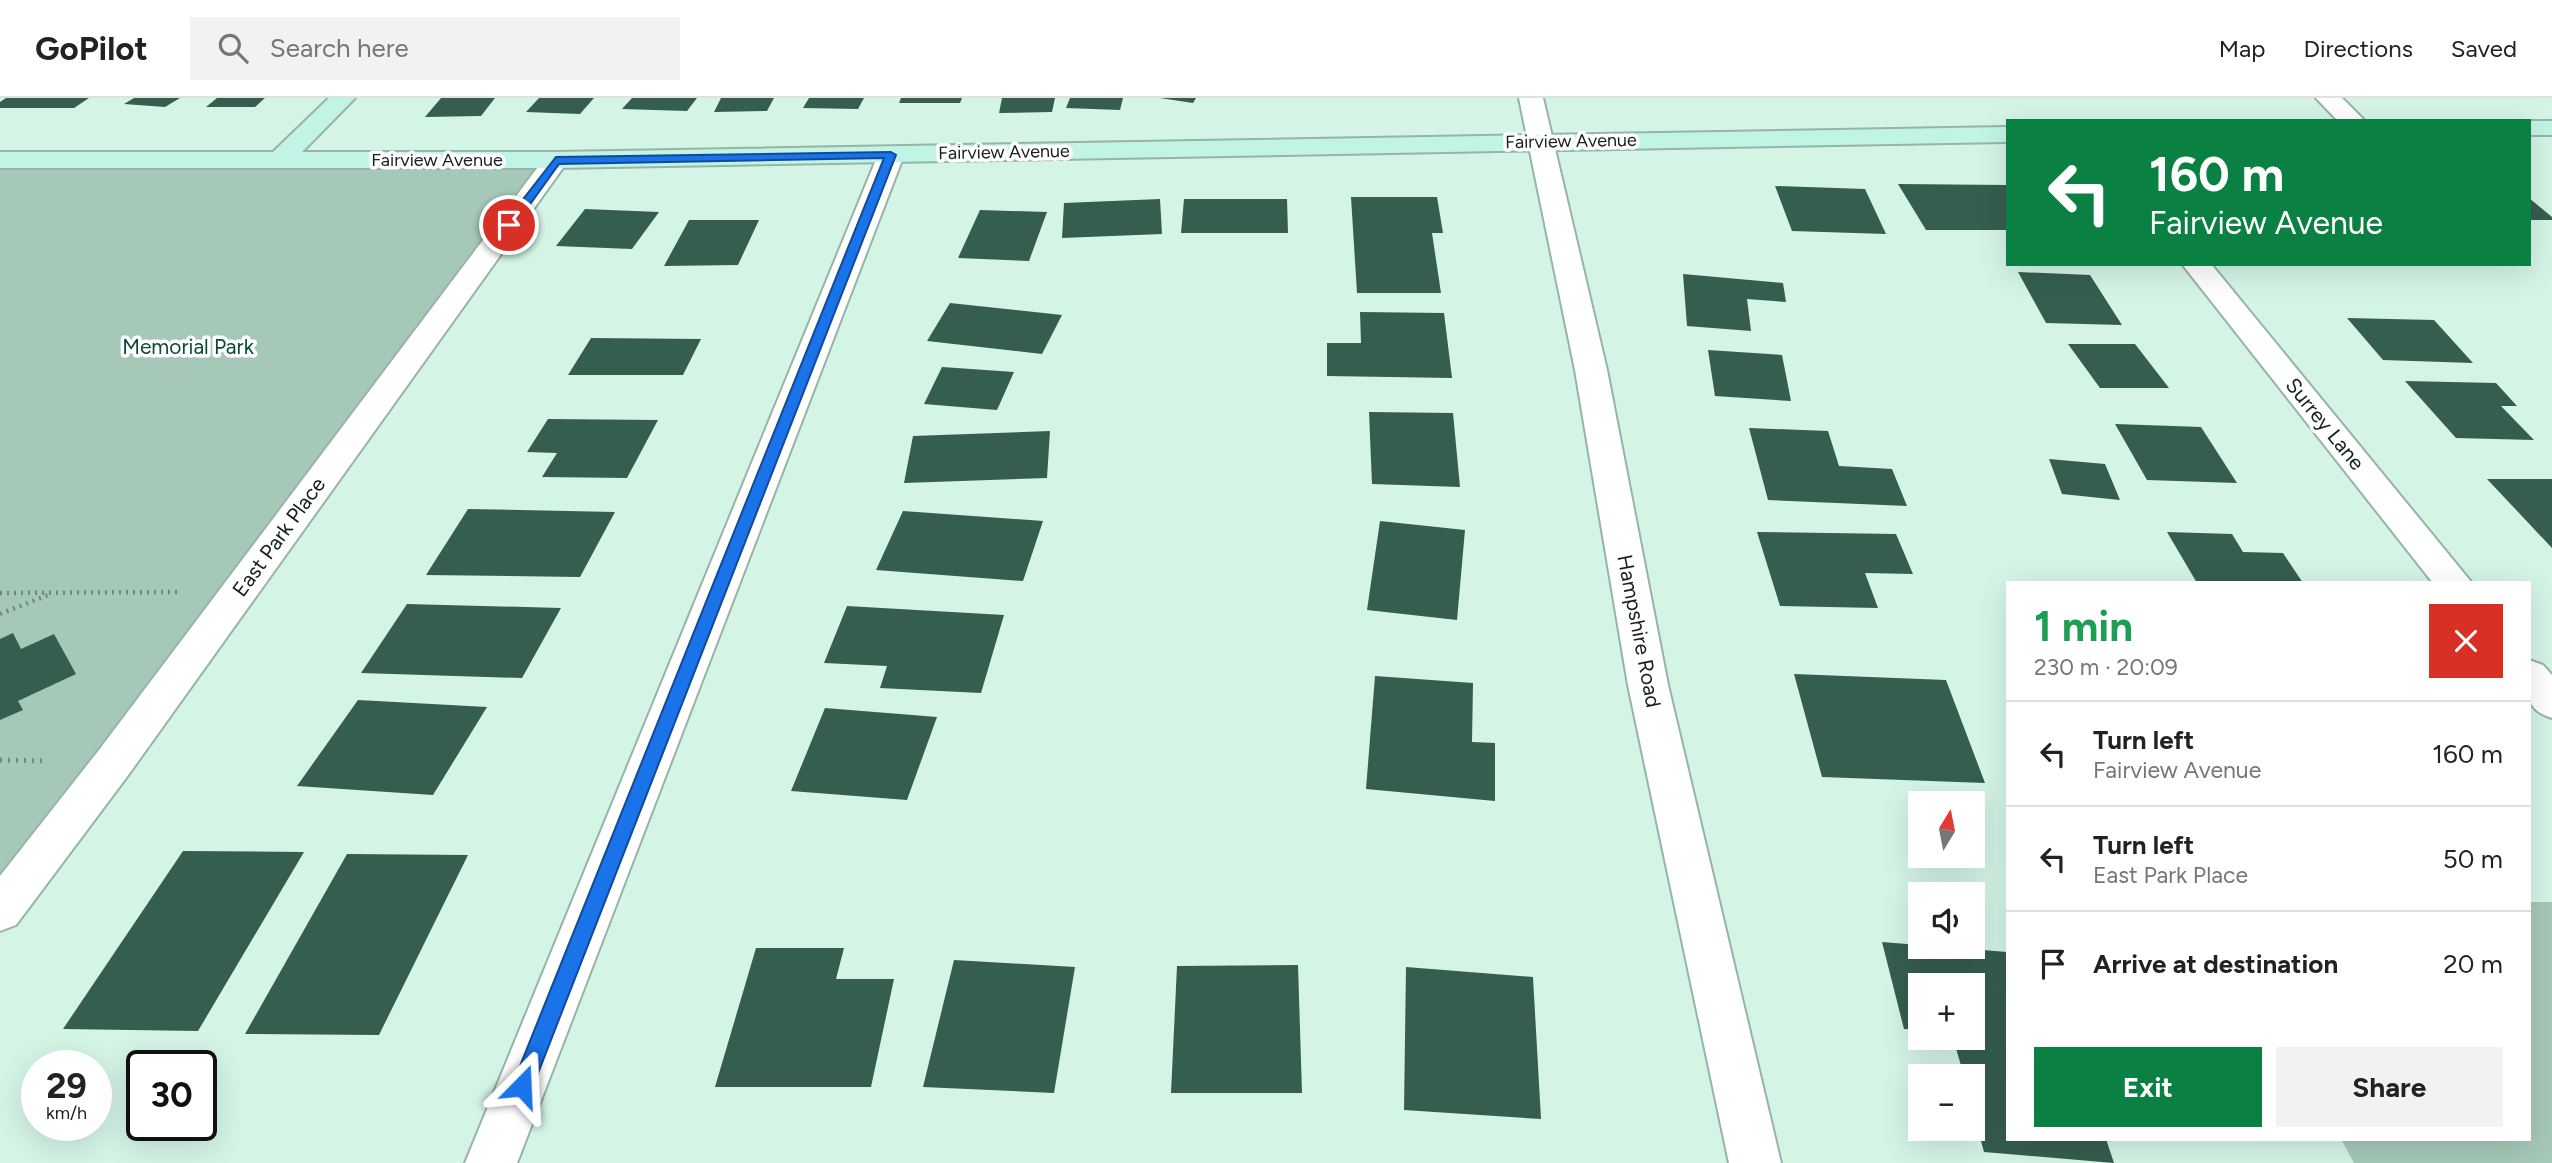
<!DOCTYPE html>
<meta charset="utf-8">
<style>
body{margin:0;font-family:Figtree,sans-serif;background:#f2f2f2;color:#222;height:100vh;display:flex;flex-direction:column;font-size:26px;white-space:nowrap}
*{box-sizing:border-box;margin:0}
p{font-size:23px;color:#767676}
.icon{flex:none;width:38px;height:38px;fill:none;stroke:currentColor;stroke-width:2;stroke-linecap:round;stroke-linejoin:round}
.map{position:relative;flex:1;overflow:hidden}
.drawer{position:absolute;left:2006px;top:483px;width:525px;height:560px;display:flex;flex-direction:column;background:#fff;border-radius:0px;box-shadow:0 7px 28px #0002}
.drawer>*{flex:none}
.hud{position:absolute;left:2006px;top:21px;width:525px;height:147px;border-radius:0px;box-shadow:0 7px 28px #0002;background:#0b8043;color:#fff;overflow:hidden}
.needle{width:46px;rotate:10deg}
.buttons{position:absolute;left:1908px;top:693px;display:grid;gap:14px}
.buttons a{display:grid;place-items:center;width:77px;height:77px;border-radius:0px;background:#fff;box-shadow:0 7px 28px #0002;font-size:35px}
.speed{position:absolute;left:21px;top:952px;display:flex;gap:14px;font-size:35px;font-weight:700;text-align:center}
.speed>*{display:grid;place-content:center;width:91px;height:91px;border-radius:50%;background:#fff;box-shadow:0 7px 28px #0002;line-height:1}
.speed small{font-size:18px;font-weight:400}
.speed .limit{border:4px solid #111;border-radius:10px;background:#fff;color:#111}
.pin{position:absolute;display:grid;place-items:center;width:60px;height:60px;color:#fff;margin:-30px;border:4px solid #fff;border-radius:50%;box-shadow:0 2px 7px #0007}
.me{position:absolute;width:77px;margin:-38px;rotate:21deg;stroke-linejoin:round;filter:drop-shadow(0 0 5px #0008)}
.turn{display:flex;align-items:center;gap:24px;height:147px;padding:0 28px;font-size:32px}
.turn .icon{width:91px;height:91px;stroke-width:2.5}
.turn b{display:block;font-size:49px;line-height:60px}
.round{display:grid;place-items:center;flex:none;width:74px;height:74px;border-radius:0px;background:#f2f2f2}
.summary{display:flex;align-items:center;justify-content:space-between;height:119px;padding:0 28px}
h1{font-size:42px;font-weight:700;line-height:52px;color:#1e9e55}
.button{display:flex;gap:14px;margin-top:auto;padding:14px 28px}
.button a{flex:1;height:80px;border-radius:0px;background:#0b8043;color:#fff;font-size:28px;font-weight:700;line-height:80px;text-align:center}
.button a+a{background:#f2f2f2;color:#222}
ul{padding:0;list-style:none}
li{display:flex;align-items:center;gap:21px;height:105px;padding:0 28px;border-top:2px solid #e0e0e0}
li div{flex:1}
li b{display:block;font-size:26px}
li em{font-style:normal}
header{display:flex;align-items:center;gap:42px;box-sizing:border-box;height:98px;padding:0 35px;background:#fff;border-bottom:2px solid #e0e0e0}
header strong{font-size:33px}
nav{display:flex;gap:38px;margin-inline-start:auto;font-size:24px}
.search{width:490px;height:63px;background:#f2f2f2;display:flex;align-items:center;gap:18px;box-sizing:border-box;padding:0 24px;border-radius:0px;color:#767676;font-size:26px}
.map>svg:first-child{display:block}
.green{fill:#a6c8b9}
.building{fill:#355e4e}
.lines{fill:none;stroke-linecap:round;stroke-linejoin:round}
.street-casing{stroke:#96b4a7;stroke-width:4}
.secondary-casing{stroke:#96b4a7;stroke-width:4}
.path-far1{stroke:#73897f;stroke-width:4.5;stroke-dasharray:2 5;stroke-linecap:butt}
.path{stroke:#73897f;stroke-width:5;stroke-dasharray:2 6;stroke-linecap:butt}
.street{fill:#fff;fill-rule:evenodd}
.secondary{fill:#c2f4e5;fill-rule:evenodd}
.route{fill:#1a73e8;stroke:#114b97;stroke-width:2}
.labels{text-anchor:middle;stroke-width:7;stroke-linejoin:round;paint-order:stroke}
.far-street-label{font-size:18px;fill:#16211c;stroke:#fff}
.park-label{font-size:21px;fill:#0b4835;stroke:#fff}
.street-label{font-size:21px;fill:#16211c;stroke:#fff}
</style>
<header>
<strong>GoPilot</strong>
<div class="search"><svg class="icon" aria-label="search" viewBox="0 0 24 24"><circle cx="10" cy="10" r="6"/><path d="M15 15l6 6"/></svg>Search here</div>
<nav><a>Map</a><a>Directions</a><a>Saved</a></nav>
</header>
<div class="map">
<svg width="2552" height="1065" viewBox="0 0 2552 1065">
<rect width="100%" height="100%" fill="#d4f4e6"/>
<!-- green -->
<path class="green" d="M0 62H556L0 813Z
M2529 804H2552V1065H2354L2341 1041H2529Z"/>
<!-- building -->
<path class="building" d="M6 0H89L74 10H0V4Z
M134 0H180L165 9 124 6Z
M217 0H265L255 9H206Z
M441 0H495L481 18 425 19Z
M539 0H594L580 16 526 14Z
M632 0H697L687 13 622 11Z
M721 0H774L767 13 714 14Z
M809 0H864L858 11 803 10Z
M901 0H962L960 5H899Z
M1002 0H1055L1052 14 999 15Z
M1070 0H1123L1120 12 1066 10Z
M1160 0H1196L1193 5Z
M1898 86 2007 87V132H1926Z
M1775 88 1865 91 1886 136 1792 133Z
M1351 99H1437L1443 135H1432L1441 195H1357Z
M2529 100 2552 119V122H2529Z
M1160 101 1162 136 1062 140 1064 105Z
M1184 101H1287L1288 135H1181Z
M585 111 659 114 632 151 556 148Z
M980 112 1047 114 1029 163 958 160Z
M689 122H759L738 167 664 168Z
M2018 174 2090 177 2122 227 2046 225Z
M1683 176 1783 185 1786 204 1747 201 1751 233 1687 228Z
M950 205 1062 217 1042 256 927 243Z
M1360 214 1444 215 1452 280 1327 278V245H1361Z
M2347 220 2434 222 2473 265 2383 262Z
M591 240 701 241 683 277H568Z
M2068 246H2135L2169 290H2100Z
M1708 252 1782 257 1791 303 1715 298Z
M942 269 1014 274 997 312 924 306Z
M2405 283 2496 285 2517 308H2501L2534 342 2456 340Z
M1369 314 1453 315 1460 389 1372 386Z
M548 321 658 322 627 380 542 379 557 355 527 354Z
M2115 326 2201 329 2237 385 2147 382Z
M1749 330 1828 333 1839 368 1892 371 1907 408 1768 402Z
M1050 333 1047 380 904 385 913 338Z
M2049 361 2105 366 2120 402 2062 396Z
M2487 381H2552V450Z
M468 411 615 414 580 479 426 477Z
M903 413 1043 423 1023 483 876 472Z
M1380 423 1465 432 1457 522 1367 512Z
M1757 434 1896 436 1913 476 1865 475 1878 510 1780 508Z
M2167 434 2232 436 2243 454 2283 455 2303 485H2197Z
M407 506 561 510 522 580 361 575Z
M847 508 1004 517 981 595 880 590 887 568 824 565Z
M13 535 21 551 54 536 76 576 18 603 23 612 0 622V541Z
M1794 576 1946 582 1985 685 1822 679Z
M1375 578 1473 585 1472 644 1495 645V703L1366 691Z
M358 602 487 609 433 697 297 688Z
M825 610 937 619 907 702 791 693Z
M183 753 304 754 198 933 63 931Z
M347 756 468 757 379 937 245 936Z
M1882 844 2007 854V1041H2106L2114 1065 1984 1054 1972 1010V978H1964L1953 940H1972V887H1920V932L1904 931Z
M756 850H844L836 881H894L871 989H715Z
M954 862 1075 869 1054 995 923 989Z
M1298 867 1302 995H1171L1177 868Z
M1406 869 1533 879 1541 1021 1404 1012Z"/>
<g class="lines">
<!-- street casing -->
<g class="street-casing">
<path id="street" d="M1519 0H1543L1607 272 1668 587 1781 1065H1729L1628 587 1575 272Z
M2316 0H2342L2365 23H2338Z
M891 49 900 52 904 57 517 1065H465L878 57 882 52Z
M556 54 565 57 569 62 565 67 129 676 16 827 0 833V778L99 652 547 57Z
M2182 166H2211L2472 485H2433Z
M2529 562 2543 567 2552 577V620C2521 611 2528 589 2529 562Z"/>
</g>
<!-- secondary casing -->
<g class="secondary-casing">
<path id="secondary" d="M329 0H355L302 54H556L2007 29V44L556 70H0V54H273Z
M2528 23H2552V37H2529Z"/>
</g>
<!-- path-far1 -->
<path class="path-far1" d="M0 495 178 494
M0 516 48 497"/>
<!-- path -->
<path class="path" d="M0 662 48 663"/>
<!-- street -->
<use href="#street" class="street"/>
<!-- secondary -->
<use href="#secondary" class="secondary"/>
</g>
<!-- route -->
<path class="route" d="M891 54 896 57 533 988 529 995 522 997 515 995 512 988 884 60 559 66 513 130 503 127 556 59Z"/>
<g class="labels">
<!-- far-street labels -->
<g class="far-street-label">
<text transform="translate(1571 43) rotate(-1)" y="6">Fairview Avenue</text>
<text transform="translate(1004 54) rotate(-1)" y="6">Fairview Avenue</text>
<text x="437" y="68">Fairview Avenue</text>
</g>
<!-- park labels -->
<g class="park-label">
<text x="188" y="256">Memorial Park</text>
</g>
<!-- street labels -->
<g class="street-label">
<text transform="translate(2325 326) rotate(51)" y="7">Surrey Lane</text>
<text transform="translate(279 439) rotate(-54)" y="7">East Park Place</text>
<text transform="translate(1639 533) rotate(79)" y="7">Hampshire Road</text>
</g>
</g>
</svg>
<div class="buttons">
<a><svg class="needle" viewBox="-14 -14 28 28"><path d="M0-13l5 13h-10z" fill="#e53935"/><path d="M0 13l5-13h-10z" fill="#767676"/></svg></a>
<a><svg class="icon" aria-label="sound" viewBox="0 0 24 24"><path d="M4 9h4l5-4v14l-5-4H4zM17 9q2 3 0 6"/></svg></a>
<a>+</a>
<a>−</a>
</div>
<div class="speed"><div>29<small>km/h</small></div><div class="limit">30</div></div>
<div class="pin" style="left:509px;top:127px;background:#d93025"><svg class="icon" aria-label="arrive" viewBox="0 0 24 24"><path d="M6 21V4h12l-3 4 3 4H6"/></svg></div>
<svg class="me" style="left:522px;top:988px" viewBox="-20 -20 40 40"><path d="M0-17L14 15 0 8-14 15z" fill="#1a73e8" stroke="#fff" stroke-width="4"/></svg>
<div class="hud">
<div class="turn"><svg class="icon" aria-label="left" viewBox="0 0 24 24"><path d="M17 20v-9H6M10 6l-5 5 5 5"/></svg><div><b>160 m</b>Fairview Avenue</div></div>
</div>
<section class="drawer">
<div class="summary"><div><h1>1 min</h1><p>230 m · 20:09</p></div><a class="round" style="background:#d93025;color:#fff"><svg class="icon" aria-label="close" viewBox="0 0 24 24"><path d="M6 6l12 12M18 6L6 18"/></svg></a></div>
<ul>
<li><svg class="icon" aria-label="left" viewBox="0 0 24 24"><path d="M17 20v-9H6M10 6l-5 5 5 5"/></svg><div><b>Turn left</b><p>Fairview Avenue</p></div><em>160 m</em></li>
<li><svg class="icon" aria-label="left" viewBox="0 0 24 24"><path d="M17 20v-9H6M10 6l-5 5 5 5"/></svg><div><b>Turn left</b><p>East Park Place</p></div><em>50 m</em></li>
<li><svg class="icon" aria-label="arrive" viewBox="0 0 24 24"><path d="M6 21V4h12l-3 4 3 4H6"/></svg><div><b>Arrive at destination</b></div><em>20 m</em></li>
</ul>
<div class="button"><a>Exit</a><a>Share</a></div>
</section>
</div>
